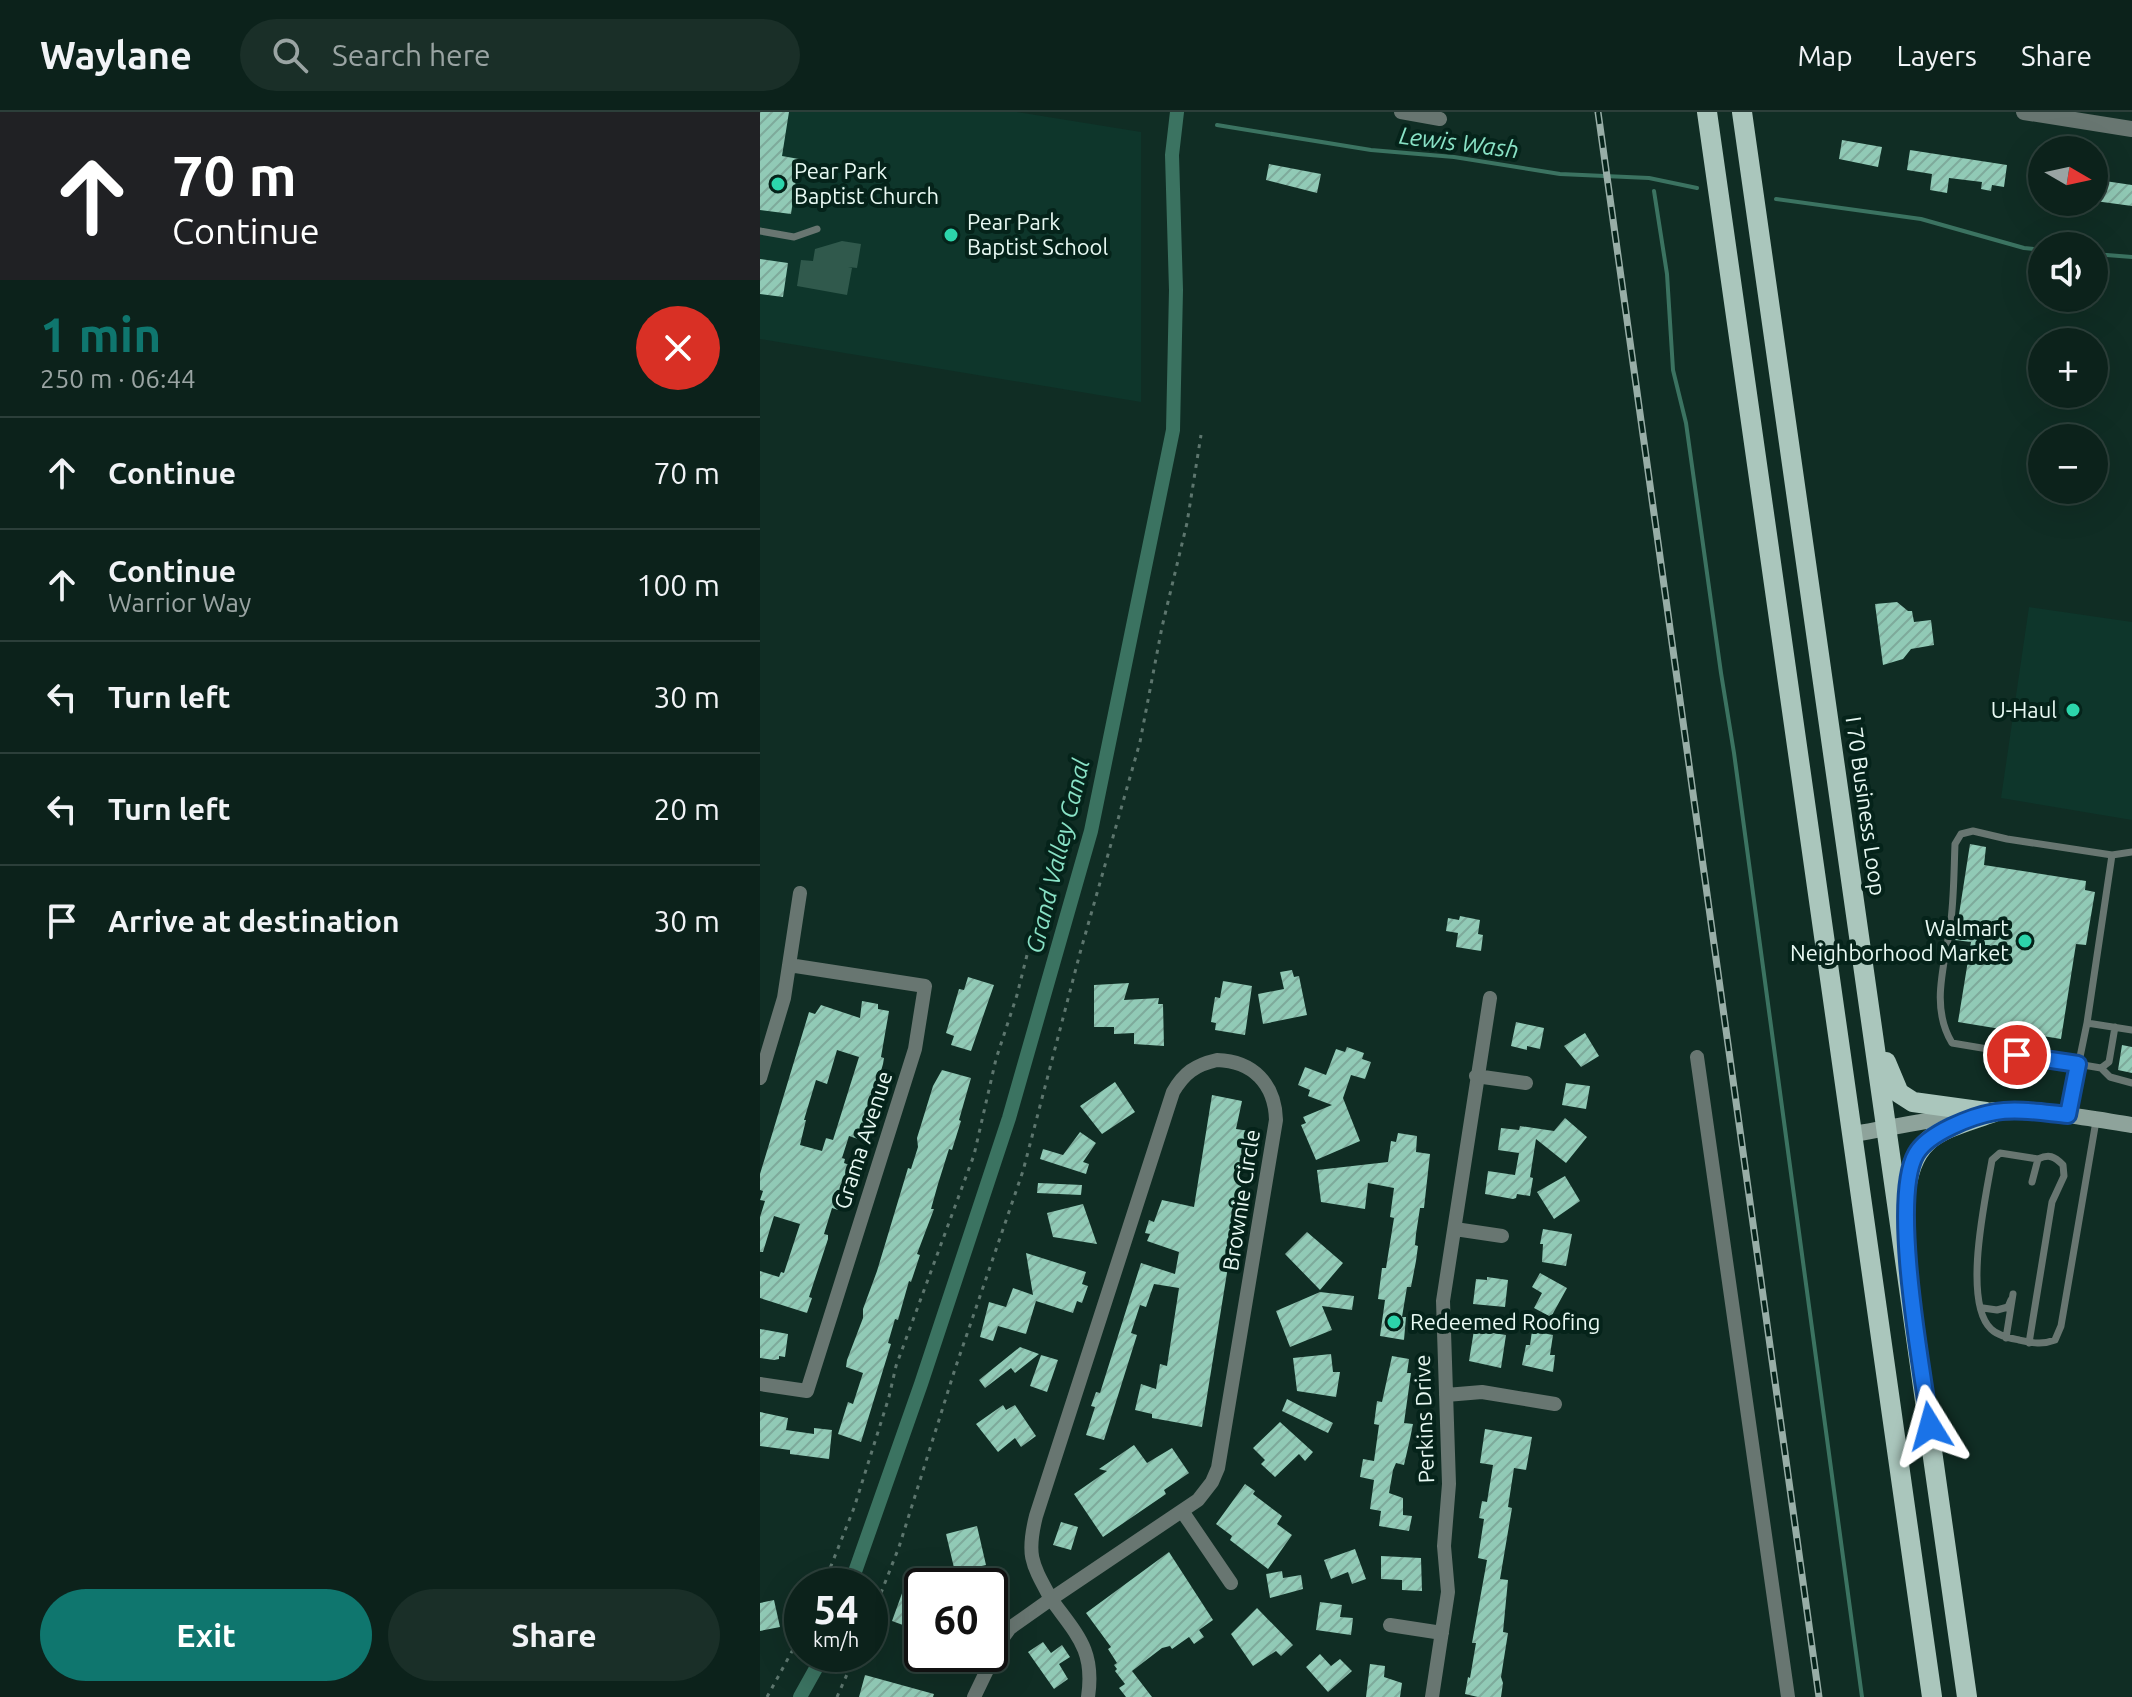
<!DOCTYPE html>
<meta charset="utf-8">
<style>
body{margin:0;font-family:Ubuntu,sans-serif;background:#1a2f28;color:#f1f3f6;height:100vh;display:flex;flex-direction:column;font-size:30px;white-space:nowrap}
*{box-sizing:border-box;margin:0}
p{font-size:26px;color:#9aa4a3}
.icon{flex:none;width:44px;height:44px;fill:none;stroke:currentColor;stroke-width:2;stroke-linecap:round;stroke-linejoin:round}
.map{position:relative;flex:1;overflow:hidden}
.panel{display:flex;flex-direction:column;background:#0c221b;width:760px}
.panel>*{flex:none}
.guide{background:#202124;color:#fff;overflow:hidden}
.needle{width:52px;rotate:99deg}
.controls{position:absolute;left:1268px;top:24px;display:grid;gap:16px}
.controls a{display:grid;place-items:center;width:80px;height:80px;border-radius:50%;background:#0c221b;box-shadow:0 8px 32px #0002,0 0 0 2px #2c3f3a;font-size:40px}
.speed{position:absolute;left:24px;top:1456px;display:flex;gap:16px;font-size:40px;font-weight:700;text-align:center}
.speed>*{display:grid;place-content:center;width:104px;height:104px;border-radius:50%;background:#0c221b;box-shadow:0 8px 32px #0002,0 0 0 2px #2c3f3a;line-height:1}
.speed small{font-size:20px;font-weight:400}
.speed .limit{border:4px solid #111;border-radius:12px;background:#fff;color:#111}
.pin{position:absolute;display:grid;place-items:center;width:68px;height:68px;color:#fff;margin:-34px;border:4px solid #fff;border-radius:50%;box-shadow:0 2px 8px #0007}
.me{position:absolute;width:88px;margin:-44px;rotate:352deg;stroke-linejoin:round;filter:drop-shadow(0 0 6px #0008)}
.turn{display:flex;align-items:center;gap:28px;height:168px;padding:0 40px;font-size:36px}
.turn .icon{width:104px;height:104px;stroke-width:2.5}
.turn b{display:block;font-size:56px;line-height:68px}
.round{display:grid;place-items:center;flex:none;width:84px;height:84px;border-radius:42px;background:#1a2f28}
.headline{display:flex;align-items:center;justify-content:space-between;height:136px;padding:0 40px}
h1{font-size:48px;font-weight:700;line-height:60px;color:#0f766e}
.button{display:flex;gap:16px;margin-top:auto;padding:16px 40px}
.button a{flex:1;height:92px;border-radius:48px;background:#0f766e;color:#fff;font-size:32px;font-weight:700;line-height:92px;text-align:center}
.button a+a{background:#1a2f28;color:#f1f3f6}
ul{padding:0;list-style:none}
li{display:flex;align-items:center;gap:24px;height:112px;padding:0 40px;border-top:2px solid #2c3f3a}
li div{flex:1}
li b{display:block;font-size:30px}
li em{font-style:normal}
header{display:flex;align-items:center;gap:48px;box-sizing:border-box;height:112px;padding:0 40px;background:#0c221b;border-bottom:2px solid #2c3f3a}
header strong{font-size:38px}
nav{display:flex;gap:44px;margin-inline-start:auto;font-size:28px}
.search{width:560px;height:72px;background:#1a2f28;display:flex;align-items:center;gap:20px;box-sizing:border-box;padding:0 28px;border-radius:44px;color:#9aa4a3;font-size:30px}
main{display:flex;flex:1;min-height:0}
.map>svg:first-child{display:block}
.built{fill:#0e362b}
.green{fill:#30594c}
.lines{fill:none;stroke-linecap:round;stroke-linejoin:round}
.stream{stroke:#3b7361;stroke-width:4}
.canal{stroke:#3b7361;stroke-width:14}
.building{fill:url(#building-hatch);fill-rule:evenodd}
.path{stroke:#5d766e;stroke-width:3;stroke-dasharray:4 6;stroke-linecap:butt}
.service{stroke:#687671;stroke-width:7}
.minor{stroke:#687671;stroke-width:14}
.tertiary{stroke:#687671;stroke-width:16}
.secondary{stroke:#8ea39b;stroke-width:16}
.primary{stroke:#aac6bc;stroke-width:20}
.rail-casing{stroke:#98aea7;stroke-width:7}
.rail{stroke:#05231a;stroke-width:4;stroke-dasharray:12;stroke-linecap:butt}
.route-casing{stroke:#114b97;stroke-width:20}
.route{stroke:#1a73e8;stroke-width:14}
.poi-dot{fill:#2cd5ab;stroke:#05231a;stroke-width:3}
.labels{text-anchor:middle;stroke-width:8;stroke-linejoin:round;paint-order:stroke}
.poi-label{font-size:22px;fill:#e8f9f3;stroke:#05231a;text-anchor:start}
.street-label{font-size:22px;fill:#e8f9f3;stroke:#05231a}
.water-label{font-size:24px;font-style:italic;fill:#89e2c6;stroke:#05231a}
</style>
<header>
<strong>Waylane</strong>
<div class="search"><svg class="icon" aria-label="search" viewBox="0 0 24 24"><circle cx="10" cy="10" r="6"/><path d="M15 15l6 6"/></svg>Search here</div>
<nav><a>Map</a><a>Layers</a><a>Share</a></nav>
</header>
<main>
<section class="panel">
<div class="guide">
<div class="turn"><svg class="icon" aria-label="ahead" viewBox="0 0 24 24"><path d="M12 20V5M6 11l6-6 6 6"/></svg><div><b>70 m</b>Continue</div></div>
</div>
<div class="headline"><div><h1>1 min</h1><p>250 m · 06:44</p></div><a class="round" style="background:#d93025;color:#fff"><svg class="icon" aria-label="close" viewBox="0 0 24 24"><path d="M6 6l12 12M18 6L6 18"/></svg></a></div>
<ul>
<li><svg class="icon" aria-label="ahead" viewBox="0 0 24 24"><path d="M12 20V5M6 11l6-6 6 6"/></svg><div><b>Continue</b></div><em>70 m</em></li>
<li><svg class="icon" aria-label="ahead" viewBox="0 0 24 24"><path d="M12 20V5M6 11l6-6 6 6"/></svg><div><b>Continue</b><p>Warrior Way</p></div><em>100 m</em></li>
<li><svg class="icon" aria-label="left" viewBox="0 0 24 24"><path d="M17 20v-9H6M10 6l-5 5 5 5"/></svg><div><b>Turn left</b></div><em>30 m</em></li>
<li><svg class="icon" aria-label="left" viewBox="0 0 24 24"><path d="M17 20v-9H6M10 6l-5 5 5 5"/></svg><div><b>Turn left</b></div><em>20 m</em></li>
<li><svg class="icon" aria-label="arrive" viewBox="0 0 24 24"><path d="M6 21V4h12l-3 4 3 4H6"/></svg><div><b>Arrive at destination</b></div><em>30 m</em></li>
</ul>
<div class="button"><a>Exit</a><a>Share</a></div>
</section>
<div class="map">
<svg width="1372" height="1585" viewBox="0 0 1372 1585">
<defs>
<pattern id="building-hatch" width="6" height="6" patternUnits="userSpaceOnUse" patternTransform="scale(2)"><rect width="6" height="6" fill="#91cab6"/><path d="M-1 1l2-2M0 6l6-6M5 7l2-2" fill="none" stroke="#7eaa9b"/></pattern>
</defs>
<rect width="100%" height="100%" fill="#102d24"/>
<!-- built -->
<path class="built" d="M0 0H257L381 20V290L0 227Z
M1269 495 1372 510V708L1241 686Z"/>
<!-- green -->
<path class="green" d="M82 129 101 132 97 156 88 155 92 156 87 183 37 174 41 148 53 149 55 137Z"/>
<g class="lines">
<!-- stream -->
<path class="stream" d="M457 13 611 38 694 45 800 62 889 66 937 76
M894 79 907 162 913 258 926 311 961 561 974 641 1102 1585
M1016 87 1161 107 1264 136 1282 138
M1334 142 1372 145"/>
<!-- canal -->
<path class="canal" d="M90 1474 161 1272 249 1006 331 719 413 318 416 178 412 43 417 0
M40 1585 64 1542"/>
</g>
<!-- building -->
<path class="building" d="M0 0H29L22 44 39 47 31 102 0 98Z
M1082 28 1122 35 1118 55 1079 47Z
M1150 38 1247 53 1244 75 1232 73 1231 79 1221 77 1222 70 1189 66 1187 81 1170 78 1172 62 1147 58Z
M509 52 561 62 557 81 506 68Z
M1338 68 1372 73V94L1335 89Z
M0 147 28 151 23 185 0 182Z
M1137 490 1148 499H1152L1154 510 1171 508 1174 533 1151 537 1143 547 1123 553 1115 492Z
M1210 732 1226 735 1224 753 1326 769 1325 778 1335 780 1326 833 1316 832 1301 927 1198 910 1211 830 1195 828Z
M700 804 720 808 718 822 723 823 721 839 696 835 698 821 686 819 688 806 699 808Z
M532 858 534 865 539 864 547 903 503 912 498 882 524 877 520 860Z
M208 865 234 873 211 939 191 933 194 924 186 921 199 877 204 878Z
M463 869 492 874 485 923 455 918 456 911 451 910 455 885 460 886Z
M369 871 364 888 399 886 398 892H403L404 934 374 932V921L354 922V915H334V873Z
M102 889 118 892V897L129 899 121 945 124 946 123 952 101 1028 89 1024 82 1046 85 1047 84 1051 92 1054 78 1098 72 1096 64 1122 68 1123V1127L49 1185 52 1186 47 1201 0 1186V1159L19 1165 21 1160 24 1161 40 1112 14 1104 3 1140H0V1105L5 1089 0 1088 3 1079 0 1078V1062L49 900 55 902 61 893 100 906ZM77 938 99 945 73 1028 66 1026 62 1039 40 1033 46 1008H44L56 968 67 972Z
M756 910 784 916 780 937 767 934V938L751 934Z
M825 921 839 944 821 955 804 934Z
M1362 933 1372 935V961L1358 958Z
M587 935 604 941 602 947 611 950 605 967 591 963 583 986 600 1029 556 1048 541 1013 546 1011 543 1005 572 993 548 984 550 978 538 973 545 955 566 963 576 937 585 940Z
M182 958 211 966 199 1008 201 1009 192 1038 189 1037 178 1072 171 1097H174L157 1142 160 1143 151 1170 149 1169 138 1208 135 1207 128 1231 131 1232 101 1330 78 1322 88 1290 93 1292 103 1261 86 1255 87 1248 103 1206V1197L117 1159 148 1056 151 1057 158 1035 157 1026 173 974Z
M355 970 375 1000 342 1022 320 994Z
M806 971 830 974 826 997 802 993Z
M452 983 482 989 476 1017 490 1019 442 1315 392 1306V1302L375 1298 381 1272 396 1277 400 1252 407 1254 419 1176 394 1172 386 1195 380 1193 371 1221 377 1223 344 1328 326 1323 335 1295 331 1294 336 1280 340 1281 381 1151 415 1162 419 1140 387 1129 390 1122 385 1121 389 1108 394 1110 402 1088 434 1095Z
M805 1006 827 1025 806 1051 776 1027 770 1065 773 1066 770 1084 757 1082 756 1086 753 1087 725 1082 728 1059 755 1063 759 1041 738 1038 741 1016 759 1018 760 1014 794 1019Z
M320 1020 336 1031 323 1050 329 1052 326 1062 280 1047 283 1037 303 1043Z
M638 1021 657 1024 656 1040 670 1042 664 1096H660L656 1122 655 1133 658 1134 656 1149 651 1175H647L642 1205H646L644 1228 620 1224 625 1188 618 1187 622 1156H626L634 1106 630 1105 634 1076 608 1071 605 1097 561 1090 557 1058 628 1050 631 1029 636 1030Z
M805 1064 820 1089 794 1107 777 1080Z
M278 1071 322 1073 321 1083 277 1081Z
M323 1092 337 1132 293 1125 287 1101Z
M783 1117 812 1122 806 1154 782 1150 783 1132H780Z
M547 1120 583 1151 560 1178 525 1142Z
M266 1141 326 1160 322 1172 328 1174 322 1191 317 1189 313 1201 276 1189 266 1222 238 1214 233 1229 220 1225 229 1190 246 1195 253 1176 273 1183Z
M780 1161 807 1176 791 1205 774 1196 782 1181 772 1175Z
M727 1165 748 1168 745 1195 713 1192 716 1167 727 1168Z
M560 1180 594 1184 592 1198 562 1194 572 1218 530 1235 516 1199Z
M0 1217 28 1222 25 1245 19 1244V1247L14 1248 0 1246Z
M714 1218 746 1223 741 1256 709 1249Z
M772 1219 793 1223 790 1243H795L793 1260 762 1253 766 1233H770Z
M260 1235 279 1242 255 1261 251 1256 225 1276 219 1268Z
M571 1242 573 1260H580L576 1285 537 1279 533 1246Z
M281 1243 298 1248 287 1280 270 1274Z
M632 1244 649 1247 647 1261H651L644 1311 653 1312 650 1327 644 1353 636 1351 633 1358 629 1381 643 1386V1403L652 1404 649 1419 619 1414 621 1399 610 1397 614 1368 600 1365 603 1347 614 1349 619 1313 614 1312 617 1289 622 1290Z
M527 1287 573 1311 568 1321 522 1299Z
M243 1293 246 1298 255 1293 276 1324 261 1335 255 1326 238 1340 216 1312Z
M0 1300 28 1306 26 1318 54 1322V1316L72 1318 69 1347 30 1342V1338L0 1334Z
M520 1310 553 1340 545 1349 539 1342 515 1365 501 1352 505 1348 493 1336Z
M725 1317 772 1325 766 1358 754 1356 748 1395 752 1396 740 1467 748 1468 743 1520 748 1521 741 1565 743 1571 741 1585H718L705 1582 708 1565 710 1566 716 1531H712L727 1448 718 1446 724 1407 719 1406 722 1389 727 1390 733 1353 720 1351Z
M374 1333 387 1351 412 1336 429 1361 404 1378 406 1382 343 1425 314 1382 347 1359 339 1357Z
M485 1372 495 1379 493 1382 522 1404 517 1412 532 1423 508 1457 470 1428 472 1424 456 1412Z
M301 1410 318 1415 311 1438 293 1433Z
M217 1414 226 1453 195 1460 186 1422Z
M595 1437 606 1467 592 1472 588 1460 571 1467 564 1448Z
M409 1440 453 1508 439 1518 444 1525 434 1532 429 1525 412 1537 410 1534 402 1536 372 1559 392 1585H366L359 1576 365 1572 355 1559 357 1557 354 1553 357 1551 348 1537 351 1535 326 1501Z
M621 1444 661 1446 662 1479 642 1478V1468L621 1467Z
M522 1459 523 1466 541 1463 543 1477 510 1486 506 1462Z
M149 1462 162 1467V1520L132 1509Z
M14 1488 20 1515 0 1519V1491Z
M560 1490 582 1493 580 1505 593 1506 591 1523 556 1518Z
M497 1496 533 1533 521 1544 516 1539 493 1554 471 1522Z
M283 1530 291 1541 302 1533 310 1545 299 1552 308 1567 294 1577 268 1540Z
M560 1542 571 1554 580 1547 592 1559 568 1580 546 1555Z
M610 1552 625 1554 624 1565 642 1571 640 1585H606Z
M105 1563 174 1582 173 1585H99Z"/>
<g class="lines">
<!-- path -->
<path class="path" d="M63 1474 94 1396 129 1285 136 1254 214 1043 236 947 257 883 269 835
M110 1509 139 1435 195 1257 263 1059 320 841 380 630 402 515 427 411 441 323
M7 1585 42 1521
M77 1585 96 1542"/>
<!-- service -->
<path class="service" d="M0 119 34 125 57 117
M1372 740 1352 743 1247 727 1213 719 1201 722 1195 732C1194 757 1194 783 1191 808 1186 850 1169 893 1192 931L1341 956 1350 965 1372 971
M1327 911 1372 918
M1341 956 1349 950 1355 915
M1308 1003 1327 911 1352 743
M1278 1047 1240 1041 1232 1048C1226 1084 1202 1189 1231 1217 1238 1224 1250 1226 1259 1228 1273 1231 1282 1233 1295 1228L1301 1214 1336 1009
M1223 1196 1237 1198 1248 1195 1251 1188
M1246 1226 1253 1182
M1269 1231 1292 1090 1304 1064 1303 1053C1294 1044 1289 1042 1278 1047L1272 1070"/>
<!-- minor -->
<path class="minor" d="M641 0 680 7
M937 945 1028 1585
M457 948C493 949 515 972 516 1008L458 1356 452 1370 438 1388 291 1487C272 1452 266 1444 276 1404L413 980C424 961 435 953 457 948Z
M716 964 766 971
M0 966 24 886 40 781
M695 1117 742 1124
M0 1272 47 1279 155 937 165 874 29 853
M686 1283 722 1280 795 1292
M422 1399 471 1471
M630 1513 682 1521
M214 1585 242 1527 250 1516 291 1487C317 1523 335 1538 328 1585
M672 1585 688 1480 684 1434 689 1372 683 1189 730 886"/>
<!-- tertiary -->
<path class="tertiary" d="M1264 0 1372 17"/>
<!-- secondary -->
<path class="secondary" d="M1094 1022C1147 1013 1201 1000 1255 1000 1294 999 1333 1007 1372 1013"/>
<!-- primary -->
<path class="primary" d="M947 0 1172 1585
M982 0 1207 1585
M1126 950 1139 981 1153 990 1226 1000
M1145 1086C1151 1021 1181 1019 1234 1000"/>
<!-- rail casing -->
<g class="rail-casing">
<path id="rail" d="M838 0 1059 1585"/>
</g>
<!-- rail -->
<use href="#rail" class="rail"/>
</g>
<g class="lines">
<!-- route casing -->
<g class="route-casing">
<path id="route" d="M1170 1314C1162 1258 1130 1087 1156 1042 1168 1021 1212 1004 1235 1000 1258 996 1285 1001 1308 1003L1318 952 1257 943"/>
</g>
<!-- route -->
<use href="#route" class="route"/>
</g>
<!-- markers -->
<g class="poi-dot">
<circle cx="18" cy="72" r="8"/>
<circle cx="191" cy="123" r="8"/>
<circle cx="1313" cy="598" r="8"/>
<circle cx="1265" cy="829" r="8"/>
<circle cx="634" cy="1210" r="8"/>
</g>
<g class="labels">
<!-- poi labels -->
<g class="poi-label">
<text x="34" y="67">Pear Park<tspan x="34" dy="25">Baptist Church</tspan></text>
<text x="207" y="118">Pear Park<tspan x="207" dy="25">Baptist School</tspan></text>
<text x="1297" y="606" text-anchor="end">U-Haul</text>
<text x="1249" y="824" text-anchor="end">Walmart<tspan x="1249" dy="25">Neighborhood Market</tspan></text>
<text x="650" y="1218">Redeemed Roofing</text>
</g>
<!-- street labels -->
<g class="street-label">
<text transform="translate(1106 694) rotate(82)" y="8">I 70 Business Loop</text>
<text transform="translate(103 1028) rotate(-72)" y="8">Grama Avenue</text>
<text transform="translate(481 1088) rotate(-81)" y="8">Brownie Circle</text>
<text transform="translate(664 1307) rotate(-92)" y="8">Perkins Drive</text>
</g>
<!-- water labels -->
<g class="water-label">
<text transform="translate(699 31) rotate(7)" y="8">Lewis Wash</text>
<text transform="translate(298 744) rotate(-76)" y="8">Grand Valley Canal</text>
</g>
</g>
</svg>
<div class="controls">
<a><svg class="needle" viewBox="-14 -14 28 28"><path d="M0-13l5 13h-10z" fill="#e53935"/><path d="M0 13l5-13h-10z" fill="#9aa4a3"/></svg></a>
<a><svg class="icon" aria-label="sound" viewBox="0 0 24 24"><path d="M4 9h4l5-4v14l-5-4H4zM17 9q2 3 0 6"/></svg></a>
<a>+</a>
<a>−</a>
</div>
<div class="speed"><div>54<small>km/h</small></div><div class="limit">60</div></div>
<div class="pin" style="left:1257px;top:943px;background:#d93025"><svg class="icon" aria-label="arrive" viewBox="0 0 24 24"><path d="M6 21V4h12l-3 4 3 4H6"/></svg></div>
<svg class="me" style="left:1170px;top:1314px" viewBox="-20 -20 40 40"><path d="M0-17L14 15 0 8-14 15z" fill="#1a73e8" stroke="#fff" stroke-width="4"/></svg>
</div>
</main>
